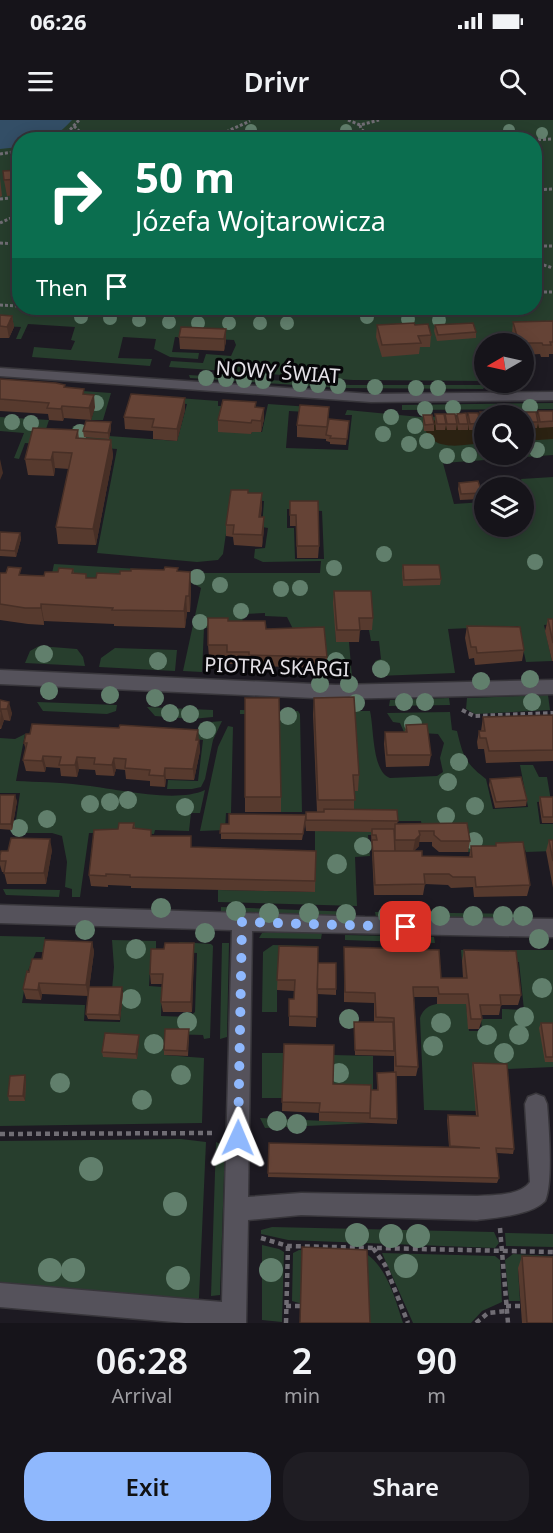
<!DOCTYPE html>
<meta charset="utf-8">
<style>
body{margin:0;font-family:"Noto Sans",sans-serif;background:#1f1d23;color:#f1f3f6;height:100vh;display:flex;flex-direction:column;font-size:22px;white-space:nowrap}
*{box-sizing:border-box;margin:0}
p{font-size:20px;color:#9e9ea2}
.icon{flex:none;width:33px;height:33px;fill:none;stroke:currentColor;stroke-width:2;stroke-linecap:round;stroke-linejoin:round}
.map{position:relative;height:1203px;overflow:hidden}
.side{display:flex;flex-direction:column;background:#16141a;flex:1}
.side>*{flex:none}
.guide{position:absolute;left:12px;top:12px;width:530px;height:183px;border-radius:24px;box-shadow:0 3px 15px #0003,0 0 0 2px #353339;background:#0b6e4f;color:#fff;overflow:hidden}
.needle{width:39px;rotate:261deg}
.tools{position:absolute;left:474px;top:213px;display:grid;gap:12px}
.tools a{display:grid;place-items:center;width:60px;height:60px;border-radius:50%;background:#16141a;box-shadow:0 3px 15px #0003,0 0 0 2px #353339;font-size:30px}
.pin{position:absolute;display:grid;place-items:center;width:51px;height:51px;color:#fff;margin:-26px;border-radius:12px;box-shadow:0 3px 9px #0006}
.me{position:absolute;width:66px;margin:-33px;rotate:1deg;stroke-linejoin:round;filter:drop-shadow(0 0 4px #0008)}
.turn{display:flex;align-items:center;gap:21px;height:126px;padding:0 24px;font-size:27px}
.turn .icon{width:78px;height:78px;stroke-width:2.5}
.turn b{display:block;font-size:42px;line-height:51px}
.then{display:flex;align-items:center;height:57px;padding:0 24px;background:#0003;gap:12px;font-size:22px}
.eta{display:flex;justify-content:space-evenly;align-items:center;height:102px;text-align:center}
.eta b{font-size:36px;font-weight:600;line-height:42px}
.primary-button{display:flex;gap:12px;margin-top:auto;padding:12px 24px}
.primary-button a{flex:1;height:69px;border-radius:24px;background:#8fb8fd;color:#111;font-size:24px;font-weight:600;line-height:69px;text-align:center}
.primary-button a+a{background:#1f1d23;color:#f1f3f6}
.status{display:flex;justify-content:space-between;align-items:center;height:42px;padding:0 30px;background:#16141a;direction:ltr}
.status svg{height:16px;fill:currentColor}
header{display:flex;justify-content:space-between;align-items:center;height:78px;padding:0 24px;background:#16141a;font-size:27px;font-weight:600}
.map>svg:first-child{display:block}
.industrial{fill:#2b2212}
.green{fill:#273e2d;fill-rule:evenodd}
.water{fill:#334e66}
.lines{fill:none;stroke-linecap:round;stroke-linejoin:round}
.minor-casing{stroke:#38363b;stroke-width:3}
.path-far2{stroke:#706d74;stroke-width:3;stroke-dasharray:3 2;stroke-linecap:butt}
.path-far1{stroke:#706d74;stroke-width:4;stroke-dasharray:4.5 3;stroke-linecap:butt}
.path{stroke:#706d74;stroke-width:4.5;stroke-dasharray:5 4;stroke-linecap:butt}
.minor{fill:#55525b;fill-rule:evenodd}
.tree{fill:#617f6c}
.wall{fill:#573a2e}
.shaded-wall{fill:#472f26}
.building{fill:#654336;stroke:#472f26;stroke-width:1.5}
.route{stroke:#8fb8fd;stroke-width:10;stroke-dasharray:0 18}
.labels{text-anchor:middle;stroke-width:6;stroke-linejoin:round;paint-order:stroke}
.street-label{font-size:20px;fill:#e4e1e7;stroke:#070609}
</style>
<div class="status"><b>06:26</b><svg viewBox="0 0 49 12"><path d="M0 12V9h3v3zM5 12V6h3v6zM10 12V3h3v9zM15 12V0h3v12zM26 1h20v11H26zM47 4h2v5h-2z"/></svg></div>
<header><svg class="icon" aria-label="menu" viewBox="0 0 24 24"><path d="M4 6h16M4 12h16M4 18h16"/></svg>Drivr<svg class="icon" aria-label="search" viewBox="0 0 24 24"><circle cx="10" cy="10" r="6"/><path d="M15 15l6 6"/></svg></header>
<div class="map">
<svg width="553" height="1203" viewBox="0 0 553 1203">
<rect width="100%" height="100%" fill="#1d1a22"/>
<!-- industrial -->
<path class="industrial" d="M553 294V322L524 325V296H496Z
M484 296V327L425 330 420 297Z"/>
<!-- green -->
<path class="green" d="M0 0H553V211L510 212 513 223 484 224V261L353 260 169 247 171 241 203 243 206 234 231 236 236 225 234 220 175 217 172 232 199 233 198 239 170 237 154 229 156 219 123 217 118 238 152 239 150 246 32 237 34 227 71 230 75 221 71 220 75 207 28 204 21 219H16L21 207 0 206ZM20 20H534V188H20Z
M189 255 351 265H486L483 269 341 268 190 258Z
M54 269 111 273 103 300H91L95 287Z
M165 277 218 281V286H222L251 314 252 312H262L268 284 324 288V293L289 291 286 328 348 330 352 295H345L347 290 420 297 484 296V298L423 301C428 334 460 325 484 323V334H524V321L553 319V335L443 343 454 384 484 382V406H524V380L527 379 521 359 553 357V504L544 505 552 541 526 542 518 506 448 509 455 553 377 556 375 541 381 539 379 521H371L369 510 372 509 334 483 336 522H349L352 557H327V548L298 519 287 497 265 496V493L243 494 242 508H204L202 552 183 551 201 468 185 459 169 457 51 458 54 444 207 453H320L321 441 263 442 254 438 255 429 265 428 268 408 262 407 264 381 231 379 223 434 218 440 197 442 97 433 117 329 25 323 19 339 14 338 24 313 0 311V297L49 300 45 312 70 315 73 306 87 307 109 316 177 321 187 284 164 282ZM287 389 322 391 324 439H295L294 408H287Z
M553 283V289L402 290V285Z
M39 526 77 529 83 537 85 546 25 543 30 531Z
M115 528 177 530 175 551 99 547 101 538Z
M548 575 550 590 475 594 466 589 467 578Z
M449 578 450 585 389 586 390 580Z
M37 582 117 585 116 591 107 594 43 591Z
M147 587 213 590V597L192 599 155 596Z
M240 590 298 591 300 594 302 692H281L279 594H240Z
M314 591H370C374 608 372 652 390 658L437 656 443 652 440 638 444 623 438 614 404 612 400 603 393 602 387 593 450 592 452 610 457 611C463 636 465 643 486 659L493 689 528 687 520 645H533L539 657H547L551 681 537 682 540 704H553V731L526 732 524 727H507L508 731 468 732 465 714H423L421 701H397L398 715H368L370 736 355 737 357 786 218 782V770L315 772V711L396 712 324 700Z
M222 601 213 620 205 659 201 667 192 669H167L168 660 198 661 203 620 194 619 200 603Z
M228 606 233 607 231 693H226L225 710 200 711 218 627Z
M25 614 16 661C37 662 59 662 81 665 114 668 175 684 205 670L200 693H191L189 711 155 710 154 714 89 713 80 777H72V769L65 767 67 742 62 716 52 713H14L20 673H0V618L15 619Z
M3 769 60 770 59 777 6 775Z
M221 787 355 792 354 796 221 792Z
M375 792 532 794V799L376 797Z
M268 812 322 813 321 819 259 818 262 813Z
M345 815 434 817 435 823 345 820Z
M0 816 45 817 43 832H36L27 853 22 883 85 885 84 901 120 902 123 870H112L114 847 112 820 156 821V831L151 832 149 866 162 867 161 896 189 897 195 892 197 833 178 832 179 822 211 824 213 826 210 918 204 919 203 915 166 914 164 935 204 938 202 1003 0 1006Z
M222 823H229L227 917 220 919Z
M273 825 317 826V838L277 870V892H262L263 832Z
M461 830H553V947L505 949 476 991 424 990 420 898C427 878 448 884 466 884L469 911H482L481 899H502V889L524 890 519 842 462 841Z
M262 933H284L283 978H262Z
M333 935 373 936V970L333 969Z
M260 998 369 1003 265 1008Z
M181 1019 206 1022 199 1178 197 1181 0 1169V1021Z
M216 1022 225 1026 220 1175 211 1176Z
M272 1107 494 1112 499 1123 495 1128 288 1120 261 1114V1110Z
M505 1113 553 1114V1127L506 1126Z
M262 1125 279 1129 284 1132 282 1202 262 1200Z
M299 1130 363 1132C387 1145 395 1179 403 1203H369L292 1181 293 1133Z
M382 1133 495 1136 500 1140 502 1182 482 1191 471 1203H413Z
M513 1134 553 1136V1149L518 1148 520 1181H509L505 1140Z"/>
<!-- water -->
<path class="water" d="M0 0H72C55 19 44 20 20 20L19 27 0 29Z"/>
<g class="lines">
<!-- minor casing -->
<g class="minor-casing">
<path id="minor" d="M0 248 371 274 553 272V280L371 282 0 256Z
M0 550 336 565 553 560V574L336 579 0 564Z
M0 785 365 797 553 799V817L252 811 248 1077 301 1073 477 1076C493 1075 520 1076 530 1062L525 984 528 977 536 974 544 977 547 984C549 1008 553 1064 545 1081 532 1095 495 1098 477 1100L301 1095 248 1100 246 1203H185L0 1187V1163L222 1182 232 810 0 803Z"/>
</g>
<!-- path-far2 -->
<path class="path-far2" d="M348 0 360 5 379 0
M360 5 361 9 374 20
M74 6 88 20
M53 20 69 11 79 0
M208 20 250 1
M533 20 553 19
M0 34 20 31
M534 70 553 69
M0 79 20 77
M0 103 20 94
M0 123 20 124
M534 126H553
M534 142 553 148
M534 146H543
M534 172H553
M0 185 20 186"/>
<!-- path-far1 -->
<path class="path-far1" d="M462 590 474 596 553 593"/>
<!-- path -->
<path class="path" d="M0 1014 212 1013
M500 1108 508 1203
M261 1118 288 1126 553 1132
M373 1128 385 1145 408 1203
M286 1186H300
M506 1186H521
M286 1203 288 1126
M476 1203 488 1193 507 1191"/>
<!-- minor -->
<use href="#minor" class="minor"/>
</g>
<!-- trees -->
<g class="tree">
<circle cx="251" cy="10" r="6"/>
<circle cx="346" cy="10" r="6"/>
<circle cx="509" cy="10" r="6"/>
<circle cx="542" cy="13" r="6"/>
<circle cx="81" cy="197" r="7"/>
<circle cx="367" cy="197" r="7"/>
<circle cx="110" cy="198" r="7"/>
<circle cx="408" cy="199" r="7"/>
<circle cx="139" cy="200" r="7"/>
<circle cx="439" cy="200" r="7"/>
<circle cx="169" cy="202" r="7"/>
<circle cx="198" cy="203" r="7"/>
<circle cx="229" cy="203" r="7"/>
<circle cx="260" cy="203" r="7"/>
<circle cx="287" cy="203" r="7"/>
<circle cx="206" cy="258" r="8"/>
<circle cx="226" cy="259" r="8"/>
<circle cx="244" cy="260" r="8"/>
<circle cx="263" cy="261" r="8"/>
<circle cx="300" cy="264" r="8"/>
<circle cx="318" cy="265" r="8"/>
<circle cx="338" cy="266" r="8"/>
<circle cx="375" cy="267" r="8"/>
<circle cx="416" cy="268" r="8"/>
<circle cx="438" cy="268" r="8"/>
<circle cx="96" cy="283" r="8"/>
<circle cx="530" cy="287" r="8"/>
<circle cx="453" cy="288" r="8"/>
<circle cx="425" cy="289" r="8"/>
<circle cx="391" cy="297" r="8"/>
<circle cx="12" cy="302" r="8"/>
<circle cx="31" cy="303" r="8"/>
<circle cx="415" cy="306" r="8"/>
<circle cx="80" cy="312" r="8"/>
<circle cx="383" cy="314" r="8"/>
<circle cx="427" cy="321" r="8"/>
<circle cx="409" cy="324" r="8"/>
<circle cx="537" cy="330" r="8"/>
<circle cx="469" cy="335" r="8"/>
<circle cx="447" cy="336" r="8"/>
<circle cx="384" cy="434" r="8"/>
<circle cx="535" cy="442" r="8"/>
<circle cx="334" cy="448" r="8"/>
<circle cx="197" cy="457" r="8"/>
<circle cx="220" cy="465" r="8"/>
<circle cx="300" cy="468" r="8"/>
<circle cx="281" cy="469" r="8"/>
<circle cx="241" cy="491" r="8"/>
<circle cx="200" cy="502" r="8"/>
<circle cx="44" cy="534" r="9"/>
<circle cx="158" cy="541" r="9"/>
<circle cx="336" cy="541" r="9"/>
<circle cx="381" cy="549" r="9"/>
<circle cx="530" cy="559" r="9"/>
<circle cx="481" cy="561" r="9"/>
<circle cx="320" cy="564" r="9"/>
<circle cx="349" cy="564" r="9"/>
<circle cx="49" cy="571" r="9"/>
<circle cx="110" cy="575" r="9"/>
<circle cx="155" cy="578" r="9"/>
<circle cx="404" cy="582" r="9"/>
<circle cx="425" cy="582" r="9"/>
<circle cx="532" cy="582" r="9"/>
<circle cx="356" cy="583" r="9"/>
<circle cx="170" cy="593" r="9"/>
<circle cx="190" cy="594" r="9"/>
<circle cx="288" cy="596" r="9"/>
<circle cx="413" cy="604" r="9"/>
<circle cx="207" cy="610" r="9"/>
<circle cx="459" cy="642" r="9"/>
<circle cx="448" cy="662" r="9"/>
<circle cx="128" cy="680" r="9"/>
<circle cx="110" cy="682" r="9"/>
<circle cx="90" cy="684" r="9"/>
<circle cx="475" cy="686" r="9"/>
<circle cx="185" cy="687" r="9"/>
<circle cx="446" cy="696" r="9"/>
<circle cx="47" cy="699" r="9"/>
<circle cx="19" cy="708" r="9"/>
<circle cx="474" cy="721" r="9"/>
<circle cx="363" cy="726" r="9"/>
<circle cx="337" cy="744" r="10"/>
<circle cx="161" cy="788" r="10"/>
<circle cx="236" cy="791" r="10"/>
<circle cx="269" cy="793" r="10"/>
<circle cx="309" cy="793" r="10"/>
<circle cx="346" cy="794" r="10"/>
<circle cx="388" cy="795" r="10"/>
<circle cx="413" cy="796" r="10"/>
<circle cx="440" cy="796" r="10"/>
<circle cx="473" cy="796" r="10"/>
<circle cx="503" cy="796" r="10"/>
<circle cx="523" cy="796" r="10"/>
<circle cx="85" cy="810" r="10"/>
<circle cx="205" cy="813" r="10"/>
<circle cx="539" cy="819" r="10"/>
<circle cx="136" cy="829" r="10"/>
<circle cx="542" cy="868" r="10"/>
<circle cx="131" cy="879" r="10"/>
<circle cx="524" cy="897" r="10"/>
<circle cx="349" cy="899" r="10"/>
<circle cx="187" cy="902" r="10"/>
<circle cx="441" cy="903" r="10"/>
<circle cx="487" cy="915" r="10"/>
<circle cx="519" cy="915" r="10"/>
<circle cx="154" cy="924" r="10"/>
<circle cx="433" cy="926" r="10"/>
<circle cx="504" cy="933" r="10"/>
<circle cx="339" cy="953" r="10"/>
<circle cx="181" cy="955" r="10"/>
<circle cx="60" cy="963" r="10"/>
<circle cx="142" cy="980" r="10"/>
<circle cx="277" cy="1001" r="10"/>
<circle cx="297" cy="1004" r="10"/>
<circle cx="91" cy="1049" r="12"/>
<circle cx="175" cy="1084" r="12"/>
<circle cx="357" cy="1115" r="12"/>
<circle cx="391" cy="1116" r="12"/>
<circle cx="418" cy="1116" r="12"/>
<circle cx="406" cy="1146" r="12"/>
<circle cx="50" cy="1150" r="12"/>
<circle cx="73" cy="1150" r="12"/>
<circle cx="271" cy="1150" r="12"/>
<circle cx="178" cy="1158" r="12"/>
</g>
<!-- wall -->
<path class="wall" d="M20 50V75L7 76 4 60Z
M0 58 2 76 0 77Z
M0 195 12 196 14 207 9 218H0Z
M553 201V234H549V237H541L540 234 524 235V224H514L512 213 513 202Z
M377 205H415L431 215 430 227H420L419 234 382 237 376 217Z
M435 205 476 212V218L437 221 434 211Z
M226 209V221L224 231 180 229 179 217Z
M0 259 65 265V267L85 274 95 287 91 300 64 298 63 301 49 300 48 294 0 291Z
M185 278V290L177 321 153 319V311L125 309 124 297Z
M256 282V287L264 299 261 312H252L251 314 218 312V300Z
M538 291H553V307L539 308 538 303 537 308 524 309V296H505V293L526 295V292L537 296Z
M480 292 484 296V309H481L479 298 480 303 479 310H469L468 304V310H458L457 304 456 310H447L446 305 445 310H436L435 300V294L445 299V294L456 300 457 294 467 298 468 293 479 298Z
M423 295 434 304V311H424L423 301Z
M349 301 346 325 330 324V322L326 321V319L297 317V305Z
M111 308 109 319 84 317 83 311Z
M78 310 79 319 111 320 113 336 96 425 58 424 56 407 69 349 55 348 54 356 28 355 25 339Z
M459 363 482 373 481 379 460 380 458 369Z
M248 373 262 385 261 397H264V409L262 427 234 425 233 417 226 416V405Z
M290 381 319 426 318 438H297L296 406H290Z
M0 412 20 413 21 419 16 437 0 436Z
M403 445 441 459 440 465 403 466 402 452Z
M178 448V451L191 468 190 492H187L185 508 114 506V504L44 501V505L28 504 0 500V453L44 456 73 449 74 453 86 454 87 458H96L131 451 164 450Z
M334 471 373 498 372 510H360L359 522H336L333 483Z
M548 499H553V541H552L545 511Z
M228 501 266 509 327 537V548L250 546V544H227V536L209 537 208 525Z
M467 506 524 530 522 541 475 545 474 538 469 539 465 518Z
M314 578 359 655 358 671H354V690L398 701 397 704 467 703 470 721 468 732H439L432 726V722H419V726L414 731 422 736 469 737 471 726H496V723L530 765 527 776 474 777 473 767 451 768 448 765 425 764 423 775H374L371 712 306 711 305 703 302 720 221 719V704H229L306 695 317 692 313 594Z
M0 580 12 593 10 601 4 600 1 609H0Z
M553 595V641L486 643 484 629H478L477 622 479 611H481L483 597Z
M406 605 431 635 429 646 386 647 384 624 385 612H405Z
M199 620 200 631 194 660 166 659 165 667 150 666V661L126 659 125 650 116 649 114 656 96 655 95 650 79 649 77 657 61 656 60 648 46 647 45 652 26 651 23 640 26 631 24 623Z
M490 659 527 680 526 686 495 688 489 665Z
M0 675 17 681 12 710 0 709Z
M245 677H281V692H245Z
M540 677H553V703H542L539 683Z
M134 703 135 708 152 716 192 727 316 731 315 772 131 768V766L108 765V767L91 766 89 755Z
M549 720H553V768L546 731Z
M52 730 46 764H7L4 752H2L0 745V735Z
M92 822 94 832 88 876 42 874 41 880 26 879 23 869 29 852 42 839Z
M279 826 317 847 336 843V875L317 874 316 907 289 906V879H294V871L277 870Z
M344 827 441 858H463L462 841 464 830 521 875 518 885H501L499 895H481L482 899 479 909H468L466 884H437V877H414L418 947 416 956H396L397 999V1004L319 1001V993L282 991 284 924 333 964 371 970H377V953L394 952V936L355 935 354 902H374V883L344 882Z
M164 829 194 833 192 892H163L161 882 162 864H151L150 854Z
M123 873 120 900 88 899 86 894Z
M541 903H553V942H545L539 908Z
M139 915V921L137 939 103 937 102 932Z
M189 915 188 936 164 935V930Z
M473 943 514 1029 513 1034 497 1033 499 1058 497 1063 268 1057 269 1023 449 1027 447 1000 448 995 476 996 472 948Z
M26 960 25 981H9L8 976Z
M522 1136 553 1203H522L518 1148Z"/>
<!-- shaded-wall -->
<path class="shaded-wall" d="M12 196 14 207 9 218 7 207Z
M226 209V221L224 231V219Z
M94 275 95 287 91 300 89 288Z
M185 278V290L177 321V309Z
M62 286 64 298 63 301 61 289Z
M264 288V299L261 312V301Z
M111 302V308L109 319 108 313Z
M111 320 113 336 96 425 93 409Z
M53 332 55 348 54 356 51 340Z
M0 339 3 353 0 360Z
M262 373V385L259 409V397Z
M264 397V409L262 427V415Z
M20 413 21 419 16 437 15 431Z
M190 452 191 468 190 492 189 476Z
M186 476 187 492 185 508 184 491Z
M41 484 44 501V505L41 488Z
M9 582 12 593 10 601 7 589Z
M1 589 4 600 1 609 0 604Z
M198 610 200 631 194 660 193 649Z
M43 636 46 647 45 652 42 641Z
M77 637 79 649 77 657 75 645Z
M114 638 116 649 114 656 112 645Z
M165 648 166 659 165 667 164 656Z
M15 675 17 681 12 710 11 704Z
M420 715 419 726 413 731 415 720Z
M50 719 52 730 46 764 44 753Z
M92 822 94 832 88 876 86 865Z
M194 823V833L192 892 191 882Z
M39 863 42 874 41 880 38 870Z
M122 867 123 873 120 900 119 895Z
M139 915V921L137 939 136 934Z
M25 955 26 960 25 981 23 976Z"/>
<!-- building -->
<path class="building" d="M20 50V59L4 60 3 51Z
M0 195 12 196 7 207 0 206Z
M553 201V222H550L551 225H543L542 223H519L513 202Z
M414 203 415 205 428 204 431 215 418 216 421 223 382 225 377 205Z
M473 203 476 212 438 215 435 205Z
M181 207 226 209 224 219 179 217Z
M0 259 56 263 65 265 64 267 84 269 83 274 94 275 89 288 62 286 61 289 47 288 49 283 0 279Z
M131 274 185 278 177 309 152 307 154 299 124 297Z
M223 280 256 282 255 287 264 288 261 301 252 300 251 303 218 300Z
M300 285 329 287 327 307 297 305Z
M538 291H553V301L540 302Z
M480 292H489L490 296H484V302L482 303Z
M525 292 527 299 526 292H536L538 302H524V296H506L505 293Z
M466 293 468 304H459L457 294Z
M468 293H478L480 303 470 304Z
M492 293H502L503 296H493Z
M435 294H444L446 304H437Z
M445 294H455L457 304H447Z
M423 295H432L434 304 425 305Z
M329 299 349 301 347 319 330 318 331 316 326 315Z
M86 301 111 302 108 313 83 311Z
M33 308 78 310 76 318 111 320 93 409 56 407 72 333 53 332 51 340 25 339Z
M478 361 482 373 461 374 459 363Z
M231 370H248V373H262L259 397H264L262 415 233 414 234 405H226Z
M290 381H318L319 426H297L296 395H290Z
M0 412 20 413 15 431 0 430Z
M403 445H439L441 459 404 460Z
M8 447 21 448 19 455 44 456 45 452H58L59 448 73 449 72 453 86 454V458H96L97 453 120 454V451H131V449L164 450 165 447 178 448 177 451 190 452 189 476H186L184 491 112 490 113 488 41 484V488H25L0 484V453H6Z
M334 471H371L373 498H359L360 510H337Z
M208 498H228V501H265L266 509 324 507 327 537 249 535V532H227V525H208Z
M548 499H553V523Z
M467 506 520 507 524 530 477 533 476 527H471Z
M354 577 359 655H353L355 680H318L314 578Z
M245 578H279L281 677H245Z
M0 580 9 582 7 589H1L0 592Z
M553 595V630L489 631 486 618H480L479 611H485L483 597Z
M32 604 119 608 120 605 198 610 196 620H199L193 649 165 648 164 656 149 655 150 650 125 648 126 639 114 638 112 645 94 644 95 638 77 637 75 645H59L61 637 43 636 42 641 23 640 27 623H24L26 614H30Z
M427 604 431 635H387L385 612H407L406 605Z
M521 657 527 680 496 682 490 659Z
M0 675H15L11 704H0Z
M540 677H553V697H543Z
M324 689 397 690 398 701 306 700V692H324Z
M229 694 306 695 303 714 220 713 221 704H229Z
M119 703H134L133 708 151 710V716H191V727L316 731 315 761 130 757V755L106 754V756L89 755 94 710 118 709Z
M467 703 470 721H441L434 715V711H419L420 715 415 720H395V704Z
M372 709H394L395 731H373V736L372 720H377L376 715H372Z
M11 718 50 719 44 753H4L6 741H0V735L1 731H8Z
M549 720H553V741Z
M523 722 530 765 476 767 475 757H453L449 754H424L425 764 375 765 373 731H422V736L472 737 471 726H496V723Z
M45 820 92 822 86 865 39 863 38 870 23 869 27 851 29 852 32 839H42Z
M165 823H194L191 882H161L163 854H150L151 829H164Z
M279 826 318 827 317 897 289 896V879H294L295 860H277Z
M344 827 439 830 441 858H467L464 830 516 831 521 875H500L501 885H480L482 899H471L468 874H439L438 867H413L418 947 396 946 394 898 376 897 375 873 345 872Z
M318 843H336V869H317Z
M89 867H122L119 895 86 894Z
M354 902H393L394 931 355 930Z
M541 903H553V937H546Z
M165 909H189L187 931 164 930Z
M105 913 139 915 136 934 102 932Z
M284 924 334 925 333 964 371 965 370 993 319 992 320 983 282 982Z
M473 943 507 944 514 1029 496 1028 499 1058 268 1053 269 1023 480 1028 450 1026 448 995 478 996Z
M396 952 397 999 370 998 371 970H378L377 953Z
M25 955 23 976H8L10 956Z
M302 1127 367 1130 370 1203H300Z
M522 1136 553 1137V1203H527Z"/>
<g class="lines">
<!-- route -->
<path class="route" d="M238 1018 242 802 406 807"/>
</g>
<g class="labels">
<!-- street labels -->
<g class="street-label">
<text transform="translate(278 252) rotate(4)" y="7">NOWY ŚWIAT</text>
<text transform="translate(277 547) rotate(2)" y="7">PIOTRA SKARGI</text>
</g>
</g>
</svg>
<div class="tools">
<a><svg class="needle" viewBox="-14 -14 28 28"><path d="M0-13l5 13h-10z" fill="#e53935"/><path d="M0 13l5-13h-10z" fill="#9e9ea2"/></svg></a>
<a><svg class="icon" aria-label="search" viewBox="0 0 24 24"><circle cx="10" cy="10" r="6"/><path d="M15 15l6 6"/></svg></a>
<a><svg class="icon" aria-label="layers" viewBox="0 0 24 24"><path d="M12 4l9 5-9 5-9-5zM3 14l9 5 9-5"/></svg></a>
</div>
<div class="pin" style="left:406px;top:807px;background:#d93025"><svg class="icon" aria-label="arrive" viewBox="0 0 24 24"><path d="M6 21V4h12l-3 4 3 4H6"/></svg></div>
<svg class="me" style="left:238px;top:1018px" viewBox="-20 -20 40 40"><path d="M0-17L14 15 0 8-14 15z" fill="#8fb8fd" stroke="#fff" stroke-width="4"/></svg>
<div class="guide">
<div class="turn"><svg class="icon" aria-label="right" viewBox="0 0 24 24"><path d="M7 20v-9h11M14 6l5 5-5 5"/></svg><div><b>50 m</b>Józefa Wojtarowicza</div></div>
<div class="then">Then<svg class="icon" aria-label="arrive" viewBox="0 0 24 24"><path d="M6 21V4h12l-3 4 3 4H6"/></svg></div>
</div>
</div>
<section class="side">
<div class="eta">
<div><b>06:28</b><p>Arrival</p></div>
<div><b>2</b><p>min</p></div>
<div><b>90</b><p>m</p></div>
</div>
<div class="primary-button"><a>Exit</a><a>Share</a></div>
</section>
